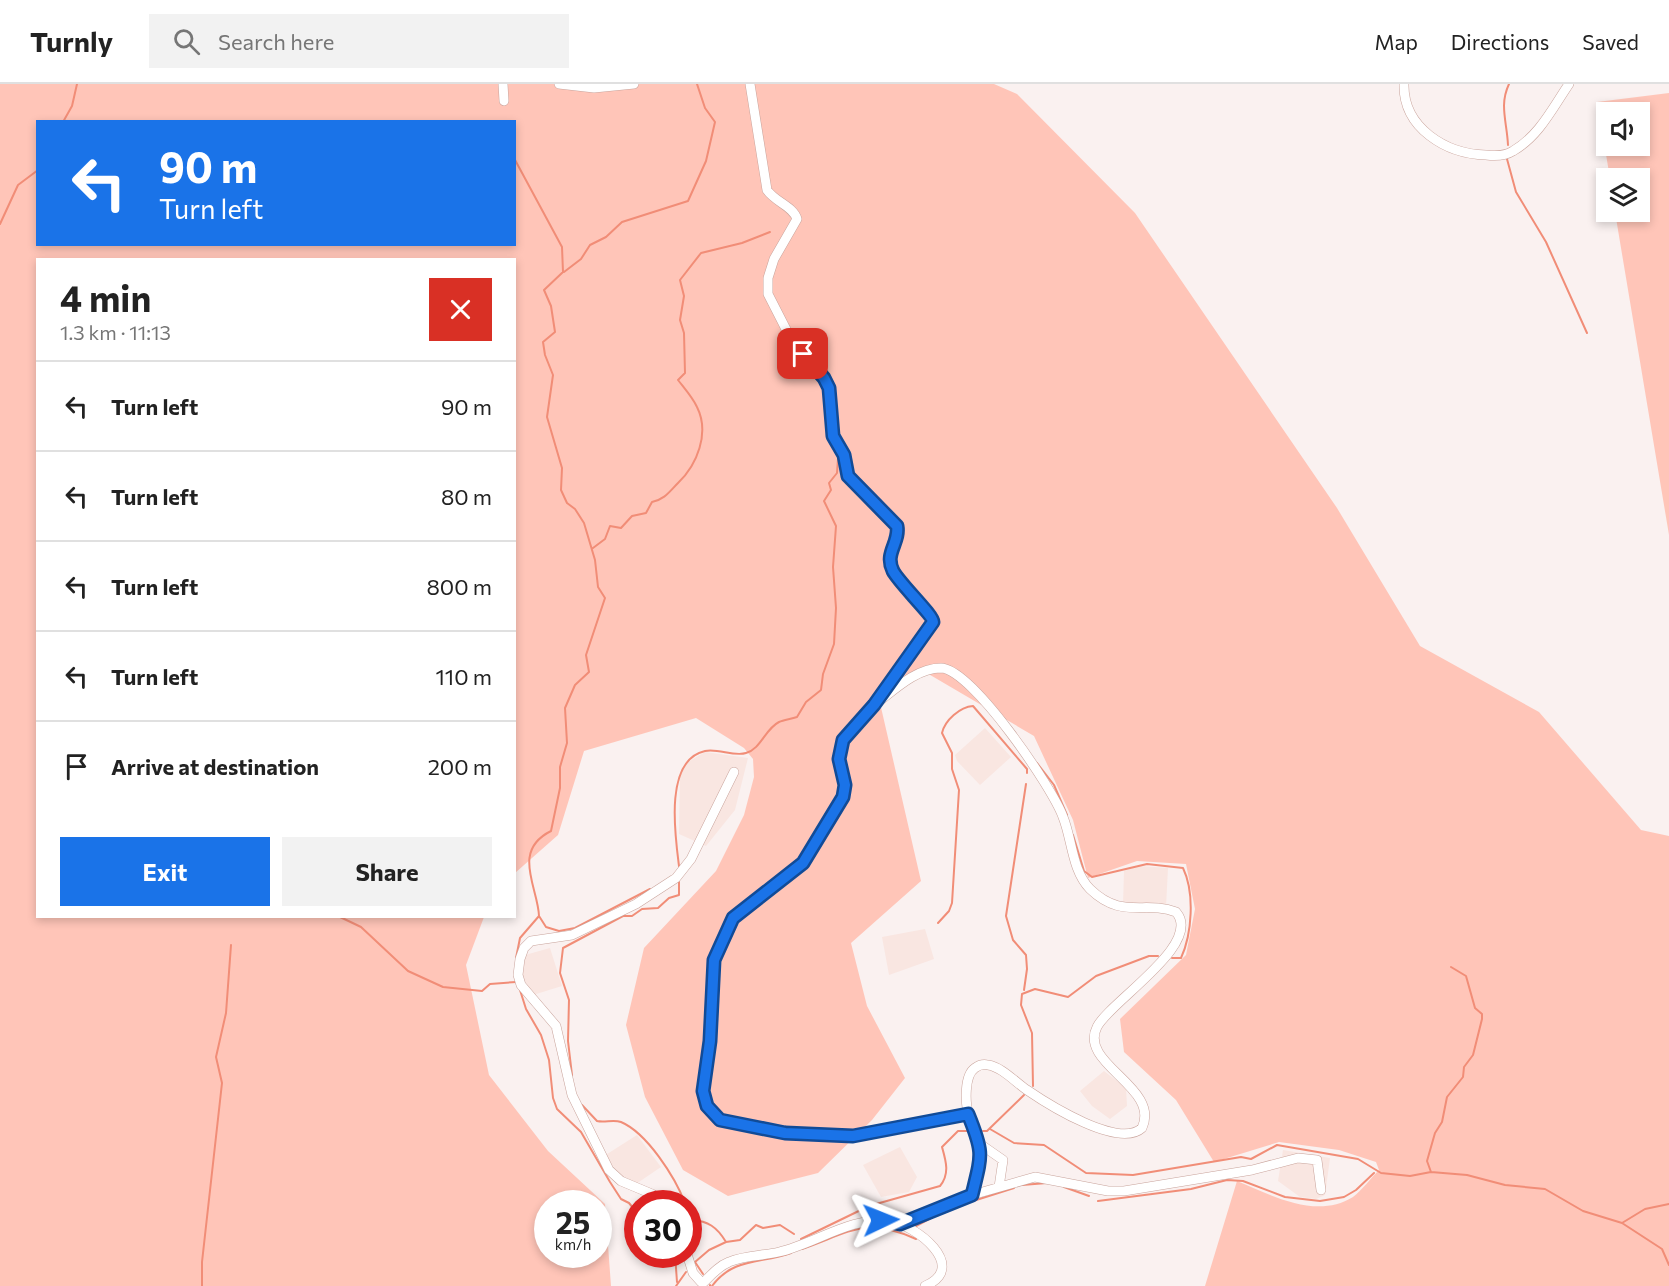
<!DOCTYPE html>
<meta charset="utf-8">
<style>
body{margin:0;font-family:Commissioner,sans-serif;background:#f2f2f2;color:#222;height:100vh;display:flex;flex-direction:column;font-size:22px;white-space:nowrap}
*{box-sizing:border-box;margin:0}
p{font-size:20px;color:#767676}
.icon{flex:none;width:33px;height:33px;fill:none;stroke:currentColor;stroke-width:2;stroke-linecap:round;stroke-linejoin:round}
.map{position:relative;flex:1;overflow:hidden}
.details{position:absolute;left:36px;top:174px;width:480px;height:660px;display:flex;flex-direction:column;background:#fff;border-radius:0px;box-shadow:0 3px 9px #0003}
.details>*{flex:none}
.guide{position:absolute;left:36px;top:36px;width:480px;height:126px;border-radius:0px;box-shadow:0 3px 9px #0003;background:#1a73e8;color:#fff;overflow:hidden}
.fabs{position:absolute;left:1596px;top:18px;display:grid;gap:12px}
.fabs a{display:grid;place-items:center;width:54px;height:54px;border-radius:0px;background:#fff;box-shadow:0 3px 9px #0003;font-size:30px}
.speed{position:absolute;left:534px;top:1106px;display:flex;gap:12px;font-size:30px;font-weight:700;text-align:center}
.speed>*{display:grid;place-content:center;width:78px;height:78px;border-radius:50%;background:#fff;box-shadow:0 3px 9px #0003;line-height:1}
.speed small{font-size:15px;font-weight:400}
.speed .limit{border:9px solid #d22;background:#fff;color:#111}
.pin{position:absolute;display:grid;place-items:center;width:51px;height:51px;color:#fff;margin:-26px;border-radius:12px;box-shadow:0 3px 9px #0006}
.me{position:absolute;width:66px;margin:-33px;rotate:88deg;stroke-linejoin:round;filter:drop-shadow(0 0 4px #0008)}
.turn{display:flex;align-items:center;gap:21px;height:126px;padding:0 24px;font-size:27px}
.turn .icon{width:78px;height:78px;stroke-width:2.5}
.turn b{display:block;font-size:42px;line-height:51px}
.round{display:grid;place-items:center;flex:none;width:63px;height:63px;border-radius:0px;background:#f2f2f2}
.summary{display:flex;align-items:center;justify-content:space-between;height:102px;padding:0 24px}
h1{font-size:36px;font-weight:700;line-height:45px}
.action{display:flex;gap:12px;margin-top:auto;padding:12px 24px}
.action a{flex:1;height:69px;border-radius:0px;background:#1a73e8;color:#fff;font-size:24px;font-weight:700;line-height:69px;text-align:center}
.action a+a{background:#f2f2f2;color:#222}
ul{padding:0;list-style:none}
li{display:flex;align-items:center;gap:18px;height:90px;padding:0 24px;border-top:2px solid #e0e0e0}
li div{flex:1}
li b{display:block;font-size:22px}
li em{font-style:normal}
header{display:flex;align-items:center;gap:36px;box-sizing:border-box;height:84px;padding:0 30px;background:#fff;border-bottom:2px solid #e0e0e0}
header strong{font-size:28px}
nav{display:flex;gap:33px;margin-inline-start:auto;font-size:21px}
.search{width:420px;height:54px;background:#f2f2f2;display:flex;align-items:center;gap:15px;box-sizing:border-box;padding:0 21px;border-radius:0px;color:#767676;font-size:22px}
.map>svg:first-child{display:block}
.built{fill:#f9e6e1}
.green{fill:#ffc5b8;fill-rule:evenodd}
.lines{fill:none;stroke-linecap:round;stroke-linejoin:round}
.stream{stroke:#f18d77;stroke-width:2}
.minor-casing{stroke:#c9a49c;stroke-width:10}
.minor{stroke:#fff;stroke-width:9}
.route-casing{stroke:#114b97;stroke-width:15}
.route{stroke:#1a73e8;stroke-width:10}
</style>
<header>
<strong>Turnly</strong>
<div class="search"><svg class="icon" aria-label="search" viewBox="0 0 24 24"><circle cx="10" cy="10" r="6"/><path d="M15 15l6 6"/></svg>Search here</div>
<nav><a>Map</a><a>Directions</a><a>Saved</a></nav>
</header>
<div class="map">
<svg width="1669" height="1202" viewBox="0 0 1669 1202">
<rect width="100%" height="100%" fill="#faf1f0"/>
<!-- built -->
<path class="built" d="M985 644 1011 673 980 701 957 677 955 671Z
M705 668 748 674 735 726 706 762 679 750 680 689 688 678Z
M1139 782 1168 784 1166 823 1123 821 1124 787Z
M925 845 934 875 889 891 882 853Z
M550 864 562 902 533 911 521 890 525 871Z
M1104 987 1126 1004 1127 1022 1110 1035 1092 1022 1080 1007Z
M637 1051 661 1083 636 1100 623 1094 604 1072Z
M900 1063 917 1093 909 1108 881 1113 863 1081Z
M1283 1066 1330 1074 1325 1111 1316 1115 1300 1113 1278 1097Z"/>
<!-- green -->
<path class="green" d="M0 0H994L1017 10 1135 129 1337 424 1420 562 1539 628 1641 746 1669 752V1202H1205L1237 1097C1271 1111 1316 1136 1353 1113 1362 1106 1371 1094 1379 1086L1376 1078 1339 1066 1279 1058 1214 1078 1176 1016 1124 968 1120 935 1186 871 1195 825 1186 780 1137 777 1088 794 1073 736 1034 652 920 585 877 606 921 797 851 859 867 922 905 994 872 1036 818 1089 728 1112 683 1086 645 1013 626 941 644 864 716 787 744 731 754 693 753 675 744 664 696 634 584 667 558 751 515 789 514 176H38V832L484 833 466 881 489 991 548 1067 605 1120 611 1202H0ZM38 38H514V160H38ZM548 1119H598V1170H548Z
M1669 9V451L1615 128H1640V94H1610L1597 18ZM1606 28H1640V62H1606Z"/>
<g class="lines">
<!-- stream -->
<path class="stream" d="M63 38 72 22 77 0
M1508 61C1507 38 1499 21 1509 0
M514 74 562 163 563 188 544 206 551 222 555 248 543 258 545 271 553 291 547 333 562 384 561 406 567 419 575 425 584 439 595 476 598 503 605 514 586 571 589 588 575 601 565 624 567 659 560 683V704L551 747C511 767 538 803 539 832L520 854 516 874
M1507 75 1516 108 1546 158 1587 249
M0 140 18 101 38 86
M564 188 581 175 590 161 606 153 622 138 688 117 706 77 715 38 705 24 697 0
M593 464 605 455 610 442 621 444 632 432 646 429 652 418C665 415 669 408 678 399 697 381 710 349 697 323 693 314 685 305 678 296L685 289 684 249 680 236 684 212 680 196 701 169 742 159 770 148
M1037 679 1054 701 1067 731
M1073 751 1084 787 1092 793 1147 780 1183 784C1195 809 1192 850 1181 874H1172
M679 782C675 751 664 676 705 667 718 664 734 673 746 669 761 665 765 645 779 638 784 636 791 635 797 633L806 618 821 606 823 590 834 560 836 524 833 483 836 442 824 417 831 406 829 399 837 389 838 375
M338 832 361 843 408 887 443 903 482 907 490 900 516 898
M539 832 546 843 559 847 575 844 650 805
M938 839 949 827 952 819 959 706 952 685V669L942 649C945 636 960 623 973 622L1027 685V689
M520 906 526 925 541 951 549 976 553 1014 557 1025 581 1048 610 1098 621 1115 629 1119 638 1130
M1024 906 1027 885 1026 871 1013 856 1006 832 1026 700
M572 991 568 957 569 916 560 889 563 864 623 832H632L642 825 658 824 669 814 679 811V798
M1033 1002 1032 949 1021 921 1022 910 1035 905 1068 913 1096 892 1149 872H1158
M582 1021 597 1037C605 1039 613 1035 621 1038 647 1049 675 1093 685 1119
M990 1045 1014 1059 1044 1061 1086 1089 1133 1091 1241 1073 1251 1075 1277 1061 1358 1075 1381 1089 1410 1092 1431 1088 1467 1091 1505 1101 1545 1105 1583 1127 1622 1139 1645 1125 1669 1120
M983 1047H987L1024 1011
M1431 1088 1427 1077 1435 1049 1442 1038 1447 1013 1463 993 1464 983 1473 971 1482 935V930L1475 924 1466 892 1451 883
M1022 1101 1047 1099
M1064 1103 1089 1112
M1098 1117 1191 1105 1227 1096 1243 1097 1285 1113 1320 1117 1344 1113 1356 1106 1374 1089
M688 1129 692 1136C708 1137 717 1143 726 1158
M1622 1139 1662 1165 1669 1181
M916 1142 948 1125 1014 1104
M801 1155 869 1122 940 1102C950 1090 946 1077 942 1063L958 1047H970
M802 1165C851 1148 865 1132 916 1155
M675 1170 677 1198
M703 1190 695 1178 709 1166 726 1158 740 1156 756 1141 763 1144 780 1141 794 1150
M710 1201V1202
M202 1202V1178L222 999 216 973 226 929 231 861
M676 1202 686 1188
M712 1202C734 1173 760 1180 791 1169"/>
<!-- minor casing -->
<g class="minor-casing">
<path id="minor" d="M503 0 504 17
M559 0 594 4 634 0
M750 0 767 106C775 118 793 122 797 135L774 175 768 194V210L790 253 827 299 831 314 833 352 844 371 851 396 897 442C899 454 888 462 890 474 892 501 919 514 933 534L931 542 874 621 843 656 839 668 845 701 843 713 803 779 733 834 714 876 710 957 703 1007 707 1022 720 1036 785 1049 853 1052 968 1030
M1404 0C1403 44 1446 70 1486 71 1494 72 1505 72 1513 67 1539 52 1552 25 1569 0
M877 619C895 605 917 584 941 584 972 585 1052 703 1063 733 1072 755 1072 787 1090 805 1122 836 1144 816 1176 828 1204 860 1109 918 1097 943 1078 980 1161 1003 1142 1044 1119 1065 1049 1021 1027 1006 1015 998 1002 983 988 981 984 980 979 981 975 984 964 991 965 1020 969 1031 973 1044 980 1052 981 1066 981 1081 976 1096 972 1111
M980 1060 1003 1076 999 1103
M664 1119 652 1110 621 1097 609 1086 572 1011 556 942 521 901 518 891 520 875 524 864 531 857 572 851 636 820 676 794 691 775 734 688
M900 1140 972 1111 1035 1093 1108 1107H1124L1252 1086 1298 1074 1317 1076 1321 1106
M687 1170 693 1189 701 1198
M704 1198C712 1190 719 1182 729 1178 745 1171 763 1172 779 1168 814 1160 852 1132 889 1137 915 1140 970 1183 925 1202"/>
</g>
<!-- minor -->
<use href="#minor" class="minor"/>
</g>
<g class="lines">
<!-- route casing -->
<g class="route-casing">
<path id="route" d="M803 270 824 294 829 304 833 352 844 371 848 392 897 442C900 459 884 469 893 487 900 500 933 531 933 538L874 621 843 656 839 675 845 701 843 713 803 779 733 834 714 876 710 957 703 1007 707 1022 720 1036 785 1049 853 1052 968 1030C984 1069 982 1070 972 1111L900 1140 881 1136"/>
</g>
<!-- route -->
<use href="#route" class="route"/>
</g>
</svg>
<div class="fabs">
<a><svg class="icon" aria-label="sound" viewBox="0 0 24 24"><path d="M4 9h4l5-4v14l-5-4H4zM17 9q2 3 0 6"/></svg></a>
<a><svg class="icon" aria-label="layers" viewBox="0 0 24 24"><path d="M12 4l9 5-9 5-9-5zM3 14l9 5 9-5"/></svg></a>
</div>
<div class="speed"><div>25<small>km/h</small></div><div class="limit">30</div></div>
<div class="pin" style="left:803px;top:270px;background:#d93025"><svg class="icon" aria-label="arrive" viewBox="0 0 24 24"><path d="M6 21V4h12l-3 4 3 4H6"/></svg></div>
<svg class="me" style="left:881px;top:1136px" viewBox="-20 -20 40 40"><path d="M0-17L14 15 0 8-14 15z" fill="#1a73e8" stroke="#fff" stroke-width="4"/></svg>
<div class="guide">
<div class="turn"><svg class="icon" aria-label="left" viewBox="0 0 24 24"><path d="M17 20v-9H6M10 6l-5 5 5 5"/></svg><div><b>90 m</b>Turn left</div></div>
</div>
<section class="details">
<div class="summary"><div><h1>4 min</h1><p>1.3 km · 11:13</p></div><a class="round" style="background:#d93025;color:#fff"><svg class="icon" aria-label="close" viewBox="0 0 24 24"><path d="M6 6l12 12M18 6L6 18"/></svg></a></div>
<ul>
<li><svg class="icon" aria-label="left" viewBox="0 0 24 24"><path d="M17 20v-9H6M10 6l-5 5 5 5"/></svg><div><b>Turn left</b></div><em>90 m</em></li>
<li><svg class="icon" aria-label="left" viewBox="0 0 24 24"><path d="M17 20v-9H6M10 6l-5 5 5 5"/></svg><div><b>Turn left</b></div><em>80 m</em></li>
<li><svg class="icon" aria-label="left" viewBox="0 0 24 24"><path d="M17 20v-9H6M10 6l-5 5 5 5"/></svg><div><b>Turn left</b></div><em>800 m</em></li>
<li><svg class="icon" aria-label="left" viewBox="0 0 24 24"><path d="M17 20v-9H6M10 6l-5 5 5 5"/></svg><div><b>Turn left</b></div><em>110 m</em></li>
<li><svg class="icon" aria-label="arrive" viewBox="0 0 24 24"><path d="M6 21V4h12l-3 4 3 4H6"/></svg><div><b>Arrive at destination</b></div><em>200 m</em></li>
</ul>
<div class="action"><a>Exit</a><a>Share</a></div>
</section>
</div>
